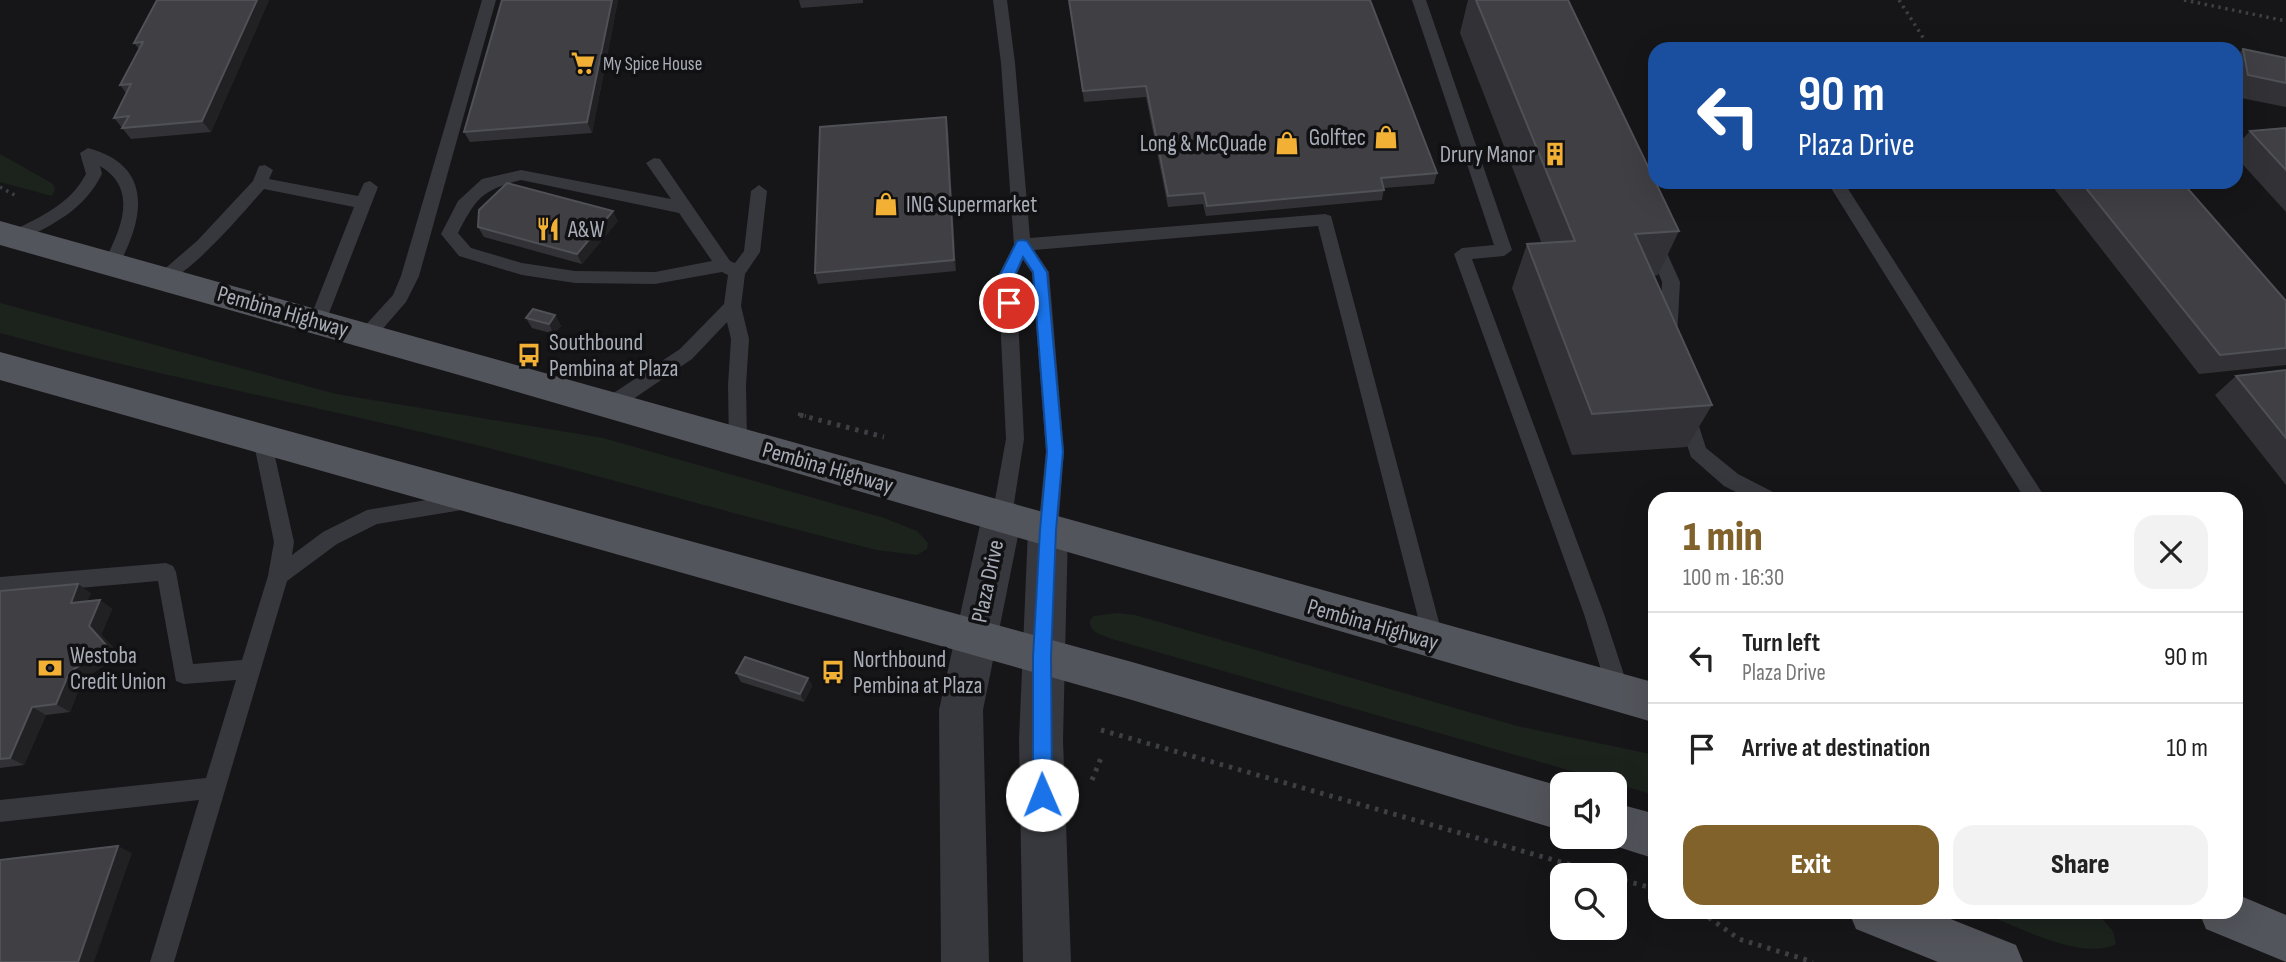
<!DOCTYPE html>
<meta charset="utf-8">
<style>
body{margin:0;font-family:"Sofia Sans Condensed",sans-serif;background:#f2f2f2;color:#222;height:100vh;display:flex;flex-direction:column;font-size:26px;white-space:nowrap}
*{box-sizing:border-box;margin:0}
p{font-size:23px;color:#767676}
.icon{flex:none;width:38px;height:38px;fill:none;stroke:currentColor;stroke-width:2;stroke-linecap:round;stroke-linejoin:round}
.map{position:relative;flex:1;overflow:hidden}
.drawer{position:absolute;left:1648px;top:492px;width:595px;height:427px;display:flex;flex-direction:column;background:#fff;border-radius:21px;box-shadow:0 7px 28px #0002}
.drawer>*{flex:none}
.top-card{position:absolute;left:1648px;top:42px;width:595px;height:147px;border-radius:21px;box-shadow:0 7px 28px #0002;background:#1a4fa0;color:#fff;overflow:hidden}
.fabs{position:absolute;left:1550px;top:772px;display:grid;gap:14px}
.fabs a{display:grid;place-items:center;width:77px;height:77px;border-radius:14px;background:#fff;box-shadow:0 7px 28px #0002;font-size:35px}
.pin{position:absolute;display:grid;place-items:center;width:60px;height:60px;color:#fff;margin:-30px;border:4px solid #fff;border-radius:50%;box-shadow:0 2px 7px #0007}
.me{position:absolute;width:77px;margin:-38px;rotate:359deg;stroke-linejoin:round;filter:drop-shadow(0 0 5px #0008)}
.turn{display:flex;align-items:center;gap:24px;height:147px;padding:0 35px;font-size:32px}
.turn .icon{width:91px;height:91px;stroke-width:2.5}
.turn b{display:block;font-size:49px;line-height:60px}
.round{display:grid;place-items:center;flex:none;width:74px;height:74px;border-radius:21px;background:#f2f2f2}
.overview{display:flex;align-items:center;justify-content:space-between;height:119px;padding:0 35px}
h1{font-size:42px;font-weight:800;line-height:52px;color:#80622a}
.button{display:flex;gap:14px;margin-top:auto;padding:14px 35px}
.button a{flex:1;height:80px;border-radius:21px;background:#80622a;color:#fff;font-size:28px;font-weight:800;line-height:80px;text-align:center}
.button a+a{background:#f2f2f2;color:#222}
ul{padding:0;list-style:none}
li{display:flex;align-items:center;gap:21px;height:91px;padding:0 35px;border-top:2px solid #e0e0e0}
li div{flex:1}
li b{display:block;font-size:26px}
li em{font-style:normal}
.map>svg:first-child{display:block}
.green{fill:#1c231d}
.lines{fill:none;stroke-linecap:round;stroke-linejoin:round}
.path-far1{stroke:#3d3f44;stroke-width:3.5;stroke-dasharray:2.5 4.5;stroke-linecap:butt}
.path{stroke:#3d3f44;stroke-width:5;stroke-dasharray:3.5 6;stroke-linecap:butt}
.lane{fill:#37383d;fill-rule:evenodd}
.street{fill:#37383d;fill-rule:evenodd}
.primary{fill:#53555c;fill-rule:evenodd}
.wall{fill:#323236}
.shaded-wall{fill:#212124}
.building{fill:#3f3f44;stroke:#4f5156;stroke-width:2}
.route{fill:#1a73e8;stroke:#114b97;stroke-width:2}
.labels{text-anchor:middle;stroke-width:7;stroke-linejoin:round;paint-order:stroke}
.far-poi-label{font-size:19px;fill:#a8adb8;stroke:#111113;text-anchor:start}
.poi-label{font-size:23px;fill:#a8adb8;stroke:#111113;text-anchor:start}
.street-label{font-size:23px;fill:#a8adb8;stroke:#111113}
</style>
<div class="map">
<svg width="2286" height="962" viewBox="0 0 2286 962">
<rect width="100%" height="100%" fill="#161618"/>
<!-- green -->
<path class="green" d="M0 154 53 184 55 189 52 196 0 182Z
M0 303 336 394 603 438 884 518 917 531 928 543 927 549 917 555 877 550C733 515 591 472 447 438 298 402 148 374 0 333Z
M1117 613 1135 615 1517 726 1655 755V795L1112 639C1101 634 1089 633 1090 620L1094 616Z
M1981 912H2096L2113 931 2116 944C2084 962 2013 925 1981 912Z"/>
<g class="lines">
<!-- path-far1 -->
<path class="path-far1" d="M1899 0 1924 39
M2184 0 2286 21
M0 187 18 197
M798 414 806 416"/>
<!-- path -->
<path class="path" d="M800 415 884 437
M1101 730 1606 875
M1092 780 1101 758
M1615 878 1656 889
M1701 912 1739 939 1813 962"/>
<!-- lane -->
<path class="lane" d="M482 0H496L419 276 406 302 373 340H361L358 335 361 330 393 295 401 276Z
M993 0H1007L1015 63 1030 238 1325 214 1331 216 1444 641 1441 648 1434 650 1427 648 1424 641 1318 226 1034 250 1049 272 1064 451 1058 530 1055 536 1048 538 1041 536 1038 530 1046 451 1032 273 1023 260 1016 276 1024 439 1012 516 1009 522 1002 524 995 522 992 516 1006 439 998 276 1014 245 1001 63Z
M1412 0H1426L1512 250 1504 256 1472 259 1604 614 1630 693 1627 700 1619 703 1611 700 1608 693 1584 614 1454 254 1462 248 1494 245Z
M88 148C155 166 144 220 117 268L111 270 103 264C120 231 140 190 100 166L102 174C84 210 54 224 20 241L14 243 6 237 8 233C38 218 70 205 86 174L80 153Z
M654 158 660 159 730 261 735 263 744 251 751 191 759 185 767 191 760 252 745 274 741 306 749 339 746 385 747 442 745 447 738 450 731 447 729 442 728 385 731 339 727 322 692 359 617 410 610 412 603 410 601 405 603 400 680 349 724 304 728 275 722 272 655 284 575 283 522 275 459 256 441 234 458 201 482 179 521 170 671 199 646 163ZM521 180 679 213 712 261 655 272 575 271 522 263 471 248 458 233C476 198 482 190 521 180Z
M265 165 273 170 269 179 358 196 364 183 370 181 378 187 324 326H312L309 321 354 207 264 189C247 208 180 289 157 282L154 278 197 241 253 181 259 166Z
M1839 182 1845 184 2046 499H2025L1831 188Z
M1654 236 1662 242 1680 282 1677 337 1674 342H1662L1659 337 1662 282 1646 242Z
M1686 407 1693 409 1695 414 1706 448 1738 474 1775 493 1778 499H1750L1724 486 1691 457 1677 414 1679 409Z
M262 431 269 434 271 439 294 542 292 555 323 532 367 510 468 493 475 495 478 501 475 507 468 509 377 524 337 544 287 581 174 962H150L199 800 0 822V800L206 778 236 680 184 684 176 681 158 581 0 595V577L166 563 173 566 176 572 193 664 242 660 268 576 274 542 253 439 255 434Z"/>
<!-- street -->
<path class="street" d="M1002 500 1016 504 1022 516 983 710 989 962H941L939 710 982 516 988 504Z
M1048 513 1062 518 1068 530 1063 740 1071 962H1023L1019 740 1028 530 1034 518Z"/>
<!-- primary -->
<path class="primary" d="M0 221 1656 683V723L459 375 0 245Z
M0 352 1132 662 1563 787V831L1132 700 0 380Z
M1615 803 1656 814V859L1599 841 1597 836H1615Z
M2236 894 2286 915V962L2206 929 2199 912H2236Z
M1849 912H1933L2016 945 2023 962H1938L1856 929Z"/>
</g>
<!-- wall -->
<path class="wall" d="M157 0H269L211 132 131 139 114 118 126 93 120 85 139 49 134 43Z
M502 0H618L592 133 470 142 464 132Z
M799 0H863V3L801 8Z
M1069 0 1437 173 1434 184 1384 188 1382 200 1206 216 1203 204 1168 207 1146 97 1084 102Z
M1468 0H1568L1679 231 1658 275 1654 276 1712 405 1687 447 1572 455 1512 288 1527 244H1542L1460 33Z
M2243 49 2286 58V107L2236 97V57Z
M948 128 956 271 818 284 815 273Z
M2286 128V212L2236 157V146L2250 131Z
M2049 182H2182L2286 301V365L2199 374Z
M618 221 582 264 484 237 478 227Z
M555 315 561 326 554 334 532 328 526 318Z
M2286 370V485L2215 395 2236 376Z
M0 591 91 593 87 601 100 600 112 609 101 635 120 654 82 681 70 712 46 715 24 765 0 768Z
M736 673 808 678 812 686 804 702 741 682Z"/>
<!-- shaded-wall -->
<path class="shaded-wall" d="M257 0H269L211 132 202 121Z
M612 0H618L592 133 587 122Z
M946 117 948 128 956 271 954 260Z
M613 211 618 221 582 264 577 254Z
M555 315 561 326 554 334 549 324Z
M78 584 91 593 83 611 71 603Z
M100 600 112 609 101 635 120 654 82 681 70 712 56 704Z
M808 678 812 686 804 702 800 694Z
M32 707 46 715 24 765 10 758Z
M118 846 132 853 94 962H78Z"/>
<!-- building -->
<path class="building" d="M157 0H257L202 121 122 128 129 116 114 118 131 84 120 85 143 42 134 43Z
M502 0H612L587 122 464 132Z
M1069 0H1370L1437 173 1381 178 1384 190 1207 206 1204 193 1168 196 1146 86 1083 91Z
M1476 0H1568L1679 231 1635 234 1712 405 1592 414 1527 244 1575 241Z
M2243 49 2286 58V83L2248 75Z
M946 117 954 260 815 273 820 127Z
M2286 128V170L2250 131Z
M2081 182H2182L2286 301V348L2220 355Z
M507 183 613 211 577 254 478 227 479 210Z
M533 309 555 315 549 324 526 318Z
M2286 370V438L2236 376Z
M78 584 71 603 100 600 89 626 107 646 69 673 56 704 32 707 10 758 0 759V591Z
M745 657 808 678 800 694 736 673Z
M118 846 78 962H0V860Z"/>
<!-- route -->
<path class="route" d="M1022 240 1027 241 1047 272 1063 452 1056 530 1051 657 1052 795 1049 802 1042 804 1036 802 1033 795V657L1040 530 1047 452 1033 272 1023 257 1015 275 1016 303 1009 308 1002 303 1000 275 1017 241Z"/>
<!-- icons -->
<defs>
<g id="supermarket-bare" transform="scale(1.89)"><path d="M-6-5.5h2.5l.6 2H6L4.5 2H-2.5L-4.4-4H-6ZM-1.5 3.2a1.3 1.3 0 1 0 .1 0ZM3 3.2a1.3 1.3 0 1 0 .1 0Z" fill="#f2b134" stroke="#111113" stroke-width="2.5" paint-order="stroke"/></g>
<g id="shop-bare" transform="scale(1.89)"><path d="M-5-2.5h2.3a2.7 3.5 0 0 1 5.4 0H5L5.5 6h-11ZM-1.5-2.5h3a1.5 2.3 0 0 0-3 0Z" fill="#f2b134" stroke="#111113" stroke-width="2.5" paint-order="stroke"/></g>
<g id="building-bare" transform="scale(1.89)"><path d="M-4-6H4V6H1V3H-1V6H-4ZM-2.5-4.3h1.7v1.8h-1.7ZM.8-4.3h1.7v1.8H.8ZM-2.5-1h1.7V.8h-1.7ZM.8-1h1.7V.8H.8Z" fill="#f2b134" stroke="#111113" stroke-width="2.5" paint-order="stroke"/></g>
<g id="restaurant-bare" transform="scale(1.89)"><path d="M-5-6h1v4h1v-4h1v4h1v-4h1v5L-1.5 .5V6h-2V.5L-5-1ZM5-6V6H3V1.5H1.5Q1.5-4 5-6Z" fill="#f2b134" stroke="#111113" stroke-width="2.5" paint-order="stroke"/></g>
<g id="bus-bare" transform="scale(1.89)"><path d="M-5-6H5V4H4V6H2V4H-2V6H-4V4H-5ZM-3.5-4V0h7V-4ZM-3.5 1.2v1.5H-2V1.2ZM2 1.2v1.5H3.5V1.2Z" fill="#f2b134" stroke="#111113" stroke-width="2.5" paint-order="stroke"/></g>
<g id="bank-bare" transform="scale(1.89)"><path d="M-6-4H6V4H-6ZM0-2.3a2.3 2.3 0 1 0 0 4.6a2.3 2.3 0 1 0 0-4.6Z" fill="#f2b134" stroke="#111113" stroke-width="2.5" paint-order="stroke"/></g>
</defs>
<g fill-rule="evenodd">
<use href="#supermarket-bare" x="583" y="63"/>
<use href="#shop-bare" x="1386" y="137"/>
<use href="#shop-bare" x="1287" y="143"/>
<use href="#building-bare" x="1555" y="154"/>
<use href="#shop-bare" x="886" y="204"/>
<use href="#restaurant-bare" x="548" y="229"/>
<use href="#bus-bare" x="529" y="355"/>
<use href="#bank-bare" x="50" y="668"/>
<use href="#bus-bare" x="833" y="672"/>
</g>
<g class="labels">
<!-- far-poi labels -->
<g class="far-poi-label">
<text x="603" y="70">My Spice House</text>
</g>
<!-- poi labels -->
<g class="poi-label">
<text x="1366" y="145" text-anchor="end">Golftec</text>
<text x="1267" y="151" text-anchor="end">Long &amp; McQuade</text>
<text x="1535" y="162" text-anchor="end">Drury Manor</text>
<text x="906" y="212">ING Supermarket</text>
<text x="568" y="237">A&amp;W</text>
<text x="549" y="350">Southbound<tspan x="549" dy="26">Pembina at Plaza</tspan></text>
<text x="70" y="663">Westoba<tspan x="70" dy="26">Credit Union</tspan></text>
<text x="853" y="667">Northbound<tspan x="853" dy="26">Pembina at Plaza</tspan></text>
</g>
<!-- street labels -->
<g class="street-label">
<text transform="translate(283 311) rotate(16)" y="8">Pembina Highway</text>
<text transform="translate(828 467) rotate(16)" y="8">Pembina Highway</text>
<text transform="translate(987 581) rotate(-78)" y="8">Plaza Drive</text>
<text transform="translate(1373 624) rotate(16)" y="8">Pembina Highway</text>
</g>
</g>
</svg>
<div class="fabs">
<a><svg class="icon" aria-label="sound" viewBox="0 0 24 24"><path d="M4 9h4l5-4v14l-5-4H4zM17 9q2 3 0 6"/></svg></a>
<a><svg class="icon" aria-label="search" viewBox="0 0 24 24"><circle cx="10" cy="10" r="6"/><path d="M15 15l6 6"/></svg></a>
</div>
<div class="pin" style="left:1009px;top:303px;background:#d93025"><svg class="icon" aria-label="arrive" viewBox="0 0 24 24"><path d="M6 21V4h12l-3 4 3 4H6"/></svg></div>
<svg class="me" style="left:1042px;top:795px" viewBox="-20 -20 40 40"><circle r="19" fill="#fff"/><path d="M0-13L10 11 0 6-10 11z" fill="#1a73e8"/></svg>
<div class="top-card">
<div class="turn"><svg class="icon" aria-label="left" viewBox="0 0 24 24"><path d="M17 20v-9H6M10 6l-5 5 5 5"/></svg><div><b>90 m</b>Plaza Drive</div></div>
</div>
<section class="drawer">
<div class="overview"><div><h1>1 min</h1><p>100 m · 16:30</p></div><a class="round"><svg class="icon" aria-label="close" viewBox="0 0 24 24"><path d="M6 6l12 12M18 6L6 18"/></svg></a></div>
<ul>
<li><svg class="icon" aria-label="left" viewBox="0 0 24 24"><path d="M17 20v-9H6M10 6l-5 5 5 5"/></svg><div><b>Turn left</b><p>Plaza Drive</p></div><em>90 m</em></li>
<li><svg class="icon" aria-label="arrive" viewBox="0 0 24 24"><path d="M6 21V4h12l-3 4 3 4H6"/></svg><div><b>Arrive at destination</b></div><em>10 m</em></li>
</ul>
<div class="button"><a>Exit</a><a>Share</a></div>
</section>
</div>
